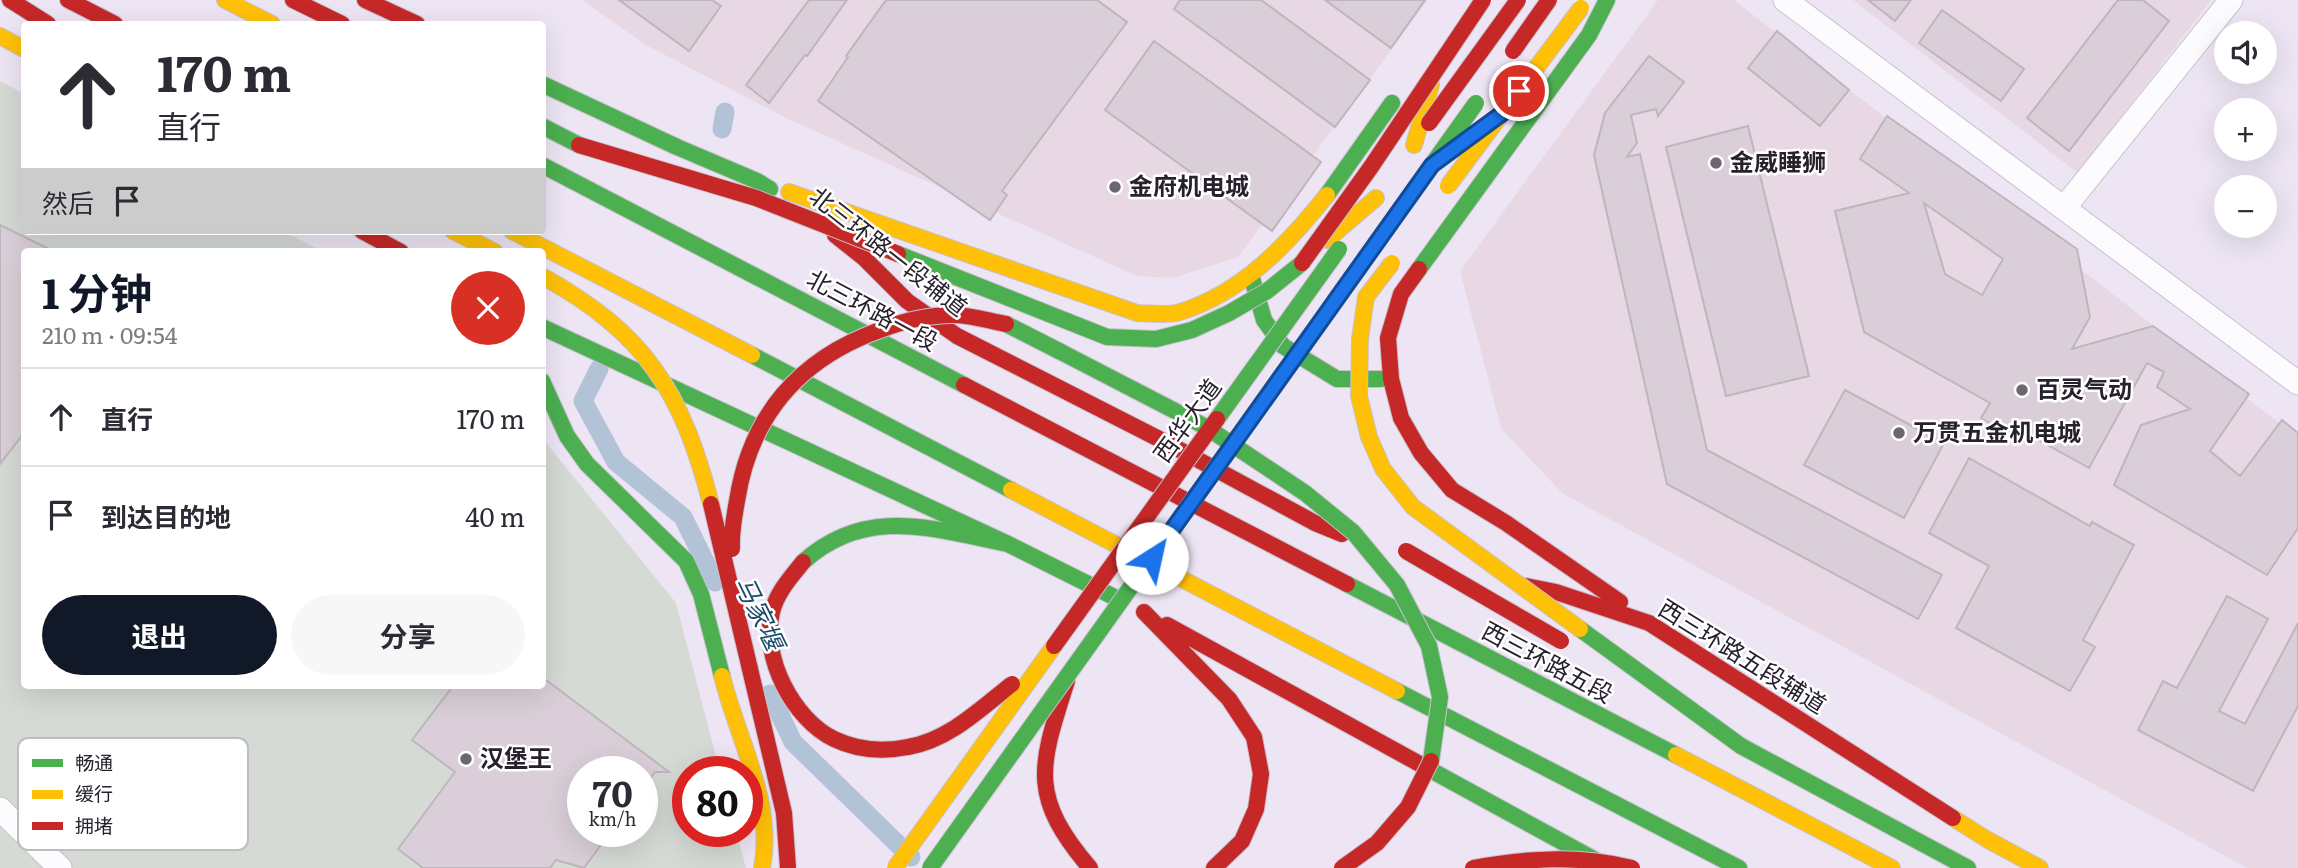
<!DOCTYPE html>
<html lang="zh">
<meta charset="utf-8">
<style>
body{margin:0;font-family:Literata,"Noto Sans SC",serif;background:#f7f7f7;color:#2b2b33;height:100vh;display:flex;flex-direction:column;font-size:26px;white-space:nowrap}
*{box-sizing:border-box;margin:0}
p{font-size:23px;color:#7c7c81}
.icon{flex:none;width:38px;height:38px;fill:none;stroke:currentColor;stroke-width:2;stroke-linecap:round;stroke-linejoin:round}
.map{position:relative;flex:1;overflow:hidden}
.drawer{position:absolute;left:21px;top:248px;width:525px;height:441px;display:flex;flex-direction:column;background:#fff;border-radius:7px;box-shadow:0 7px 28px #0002}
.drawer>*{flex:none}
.banner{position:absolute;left:21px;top:21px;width:525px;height:214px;border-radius:7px;box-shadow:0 7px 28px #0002;background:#fff;color:#2b2b33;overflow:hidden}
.controls{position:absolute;left:2214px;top:21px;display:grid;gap:14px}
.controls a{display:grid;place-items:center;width:63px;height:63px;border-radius:50%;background:#fff;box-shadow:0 7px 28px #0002;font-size:35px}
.speed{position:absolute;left:567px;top:756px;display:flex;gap:14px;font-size:35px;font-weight:700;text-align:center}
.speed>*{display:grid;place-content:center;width:91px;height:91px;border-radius:50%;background:#fff;box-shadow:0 7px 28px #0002;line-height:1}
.speed small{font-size:18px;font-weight:400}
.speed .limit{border:10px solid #d22;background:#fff;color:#111}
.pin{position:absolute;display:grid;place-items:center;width:60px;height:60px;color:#fff;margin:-30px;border:4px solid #fff;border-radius:50%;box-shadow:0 2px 7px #0007}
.me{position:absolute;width:77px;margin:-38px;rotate:35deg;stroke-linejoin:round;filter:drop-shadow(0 0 5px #0008)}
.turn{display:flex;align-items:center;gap:24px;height:147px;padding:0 21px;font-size:32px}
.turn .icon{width:91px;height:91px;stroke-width:2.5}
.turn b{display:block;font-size:49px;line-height:60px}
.then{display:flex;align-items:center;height:66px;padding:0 21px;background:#0003;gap:14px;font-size:26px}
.round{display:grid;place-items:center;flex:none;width:74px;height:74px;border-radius:37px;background:#f7f7f7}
.summary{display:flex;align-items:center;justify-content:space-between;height:119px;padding:0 21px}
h1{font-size:42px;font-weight:700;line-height:52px;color:#111827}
.action{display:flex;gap:14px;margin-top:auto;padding:14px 21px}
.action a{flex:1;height:80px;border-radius:42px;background:#111827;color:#fff;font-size:28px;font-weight:700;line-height:80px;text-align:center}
.action a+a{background:#f7f7f7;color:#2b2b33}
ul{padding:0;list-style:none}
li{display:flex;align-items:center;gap:21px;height:98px;padding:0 21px;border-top:2px solid #e1e1e2}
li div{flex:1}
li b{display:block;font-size:26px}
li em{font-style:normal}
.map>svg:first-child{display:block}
.commercial{fill:#e8d8e4}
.green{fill:#d5dad5;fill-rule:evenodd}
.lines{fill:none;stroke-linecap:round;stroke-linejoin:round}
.canal{stroke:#b2c3d7;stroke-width:19}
.building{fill:#dacfd8;stroke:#bfb5be;stroke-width:2;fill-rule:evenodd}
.street-casing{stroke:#c7c0cd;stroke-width:25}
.fast-casing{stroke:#c7c0cd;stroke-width:18}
.slow-casing{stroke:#c7c0cd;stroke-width:18}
.jam-casing{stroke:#c7c0cd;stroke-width:18}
.street{stroke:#fcfbfd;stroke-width:23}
.fast{stroke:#4caf50;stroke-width:16}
.slow{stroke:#ffc107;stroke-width:16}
.jam{stroke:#c62828;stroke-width:16}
.fast-bridge-casing{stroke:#c7c0cd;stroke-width:18;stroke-linecap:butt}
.slow-bridge-casing{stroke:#c7c0cd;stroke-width:18;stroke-linecap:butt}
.jam-bridge-casing{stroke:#c7c0cd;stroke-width:18;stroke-linecap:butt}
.fast-bridge{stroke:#4caf50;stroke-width:16}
.slow-bridge{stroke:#ffc107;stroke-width:16}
.jam-bridge{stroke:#c62828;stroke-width:16}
.route-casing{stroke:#114b97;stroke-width:18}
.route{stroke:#1a73e8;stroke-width:12}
.poi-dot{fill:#6c6673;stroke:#fff;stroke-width:2.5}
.labels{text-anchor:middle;stroke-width:5;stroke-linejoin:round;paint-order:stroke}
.poi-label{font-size:24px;font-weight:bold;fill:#27212d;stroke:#fff;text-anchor:start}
.street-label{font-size:24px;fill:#27212d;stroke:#fff}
.water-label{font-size:26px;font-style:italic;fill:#1c4c6b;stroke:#fff}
.key{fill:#fff;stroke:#bebcc0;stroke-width:2}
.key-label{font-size:19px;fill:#27212d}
</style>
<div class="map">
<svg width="2298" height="868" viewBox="0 0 2298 868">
<rect width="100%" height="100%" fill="#ede5f4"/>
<!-- commercial -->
<path class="commercial" d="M582 0H1428L1238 257 1173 278 1137 276 786 118 646 45Z
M1658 0H1734L2298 438V868H2247L1562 493 1501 428 1460 271Z
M1853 0H2211L2078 173Z"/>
<!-- green -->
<path class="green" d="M0 81 24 94V231H283L323 252H24V686H542L543 439 676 603 720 772H688V831H736L746 868H0ZM583 772H642V831H583Z"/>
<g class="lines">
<!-- canal -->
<path class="canal" d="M722 129 725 112
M599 369 583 401 616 462 683 517 715 582
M770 694 793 742 911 857"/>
</g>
<!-- building -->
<path class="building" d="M619 0H712L721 6 689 51Z
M809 0H847L807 56 805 55 769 103 746 85Z
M886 0H1097L1127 22 1002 191 1007 195 990 220 818 101 848 57 846 56Z
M1180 0H1261L1370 80 1335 127 1174 9Z
M1325 0H1425L1391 48Z
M1868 0H1911L1895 21Z
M2118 0H2143L2169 21 2069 151 2027 118Z
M1942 10 2024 69 2001 101 1919 43Z
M1777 31 1849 90 1820 126 1748 68Z
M1154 41 1321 162 1272 231 1105 110Z
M1649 56 1684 82 1658 116 1656 109 1631 115 1637 143 1627 157 1640 154 1707 450 1942 575 1918 619 1667 484 1594 155 1605 113Z
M1887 116 2077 249 2090 317 2072 349 2153 326 2249 394 2210 451 2240 476 2282 420 2298 433V528L2267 575 2114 485 2141 425 2190 409 2157 387 2164 372 2147 363 2089 468 2026 433 2021 441 1981 418 1990 403 1864 332 1835 211 1909 193 1860 159ZM1924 203 2003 259 1982 295 1945 274Z
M1748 126 1809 376 1726 396 1666 147Z
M0 225 55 252H24V433L0 464Z
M1845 390 1944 443 1904 518 1804 465Z
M1969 458 2090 526 2092 522 2134 545 2083 640 2095 647 2070 691 1956 628 1989 566 1929 533Z
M2227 596 2268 619 2219 711 2245 724 2298 623V706L2253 791 2138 730 2163 681 2177 688Z
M542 677 669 772H655L642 789V772H583V831H611L584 868 556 860 550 868H423L398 849 455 772 412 740 453 686H542Z"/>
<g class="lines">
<!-- street casing -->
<g class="street-casing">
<path id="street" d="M1785 0 2298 383
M2064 208 2231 0
M0 809 60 868"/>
</g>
<!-- fast casing -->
<g class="fast-casing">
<path id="fast" d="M542 84 677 147 757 181 770 189
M542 126 579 145
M542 165 964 385
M1327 195 1392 103
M1419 269 1589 35 1607 0
M1251 275 1264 320 1283 346 1337 379H1381
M1006 324 1061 352
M542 327 1008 544 1118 599
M752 355 1011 490
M542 381 567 436 587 464 686 561 701 594 722 676
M803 562C866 505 933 529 1008 544
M1347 584 1676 755
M1397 691 1739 868
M1741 746 1968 868
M1427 768 1597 861"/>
</g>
<!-- slow casing -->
<g class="slow-casing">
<path id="slow" d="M225 0 272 24
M0 36 24 49
M1414 145 1431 85
M789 192 1137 313C1151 313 1167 316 1180 312 1242 293 1288 244 1327 195
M453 231 495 252
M512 231 752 355
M1327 240 1376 198
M1011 490 1397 691
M722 676C737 738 775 803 762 868
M1676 755 1892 868
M1953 818 1988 840 2040 868"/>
</g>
<!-- jam casing -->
<g class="jam-casing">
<path id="jam" d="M10 0 48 24
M68 0 115 24
M293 0 342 24
M365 0 417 24
M362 231 401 252
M835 235 864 258 907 301 957 336 1167 443 1315 523 1342 534
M1419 269 1401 294 1388 338 1391 379 1401 418 1421 453 1452 490 1506 523 1620 602
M964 385 1347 584
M1526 586 1556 592 1649 623 1953 818
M1144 612 1229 699 1254 737 1261 774 1256 809 1242 841 1214 868
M1167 625 1427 768
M1067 681C1040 766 1028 795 1090 868"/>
</g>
<!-- street -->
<use href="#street" class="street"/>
<!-- fast -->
<use href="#fast" class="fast"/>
<!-- slow -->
<use href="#slow" class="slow"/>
<!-- jam -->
<use href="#jam" class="jam"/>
<!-- fast-bridge casing -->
<g class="fast-bridge-casing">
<path id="fast-bridge" d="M898 254 1107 337 1156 339 1192 330 1229 313 1267 291 1302 263
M1334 302 1476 103
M1061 352 1206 427 1305 493 1353 532 1397 585 1429 646 1440 697 1431 761
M1217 419 1339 249
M1580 629 1741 746
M930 868 1198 493"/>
</g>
<!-- slow-bridge casing -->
<g class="slow-bridge-casing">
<path id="slow-bridge" d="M1448 186 1581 8
M1392 263 1366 297 1360 339 1359 396 1369 437 1383 469 1413 507 1580 629
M542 276C645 333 682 391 711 504
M895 868 1054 646"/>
</g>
<!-- jam-bridge casing -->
<g class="jam-bridge-casing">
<path id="jam-bridge" d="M1513 51 1549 0
M1429 123 1518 0
M579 145 756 198 898 254
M1302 263 1371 167 1483 0
M1198 493 1285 371
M711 504 784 813 788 868
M732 549C731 533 734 517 737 501 750 416 799 359 880 330 903 321 928 315 953 315 971 315 989 321 1006 324
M1406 551 1561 641
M803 562C791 577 777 592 772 612 761 657 793 719 834 739 857 750 883 752 908 747 949 740 980 709 1012 684
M1054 646 1217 419
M1342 868 1377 843 1408 807 1431 761
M1473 868C1527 858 1579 855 1632 868"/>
</g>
<!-- fast-bridge -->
<use href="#fast-bridge" class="fast-bridge"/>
<!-- slow-bridge -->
<use href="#slow-bridge" class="slow-bridge"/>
<!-- jam-bridge -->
<use href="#jam-bridge" class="jam-bridge"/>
</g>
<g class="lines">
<!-- route casing -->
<g class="route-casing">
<path id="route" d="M1152 558 1432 165 1504 112 1519 91"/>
</g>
<!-- route -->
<use href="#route" class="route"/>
</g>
<!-- markers -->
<g class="poi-dot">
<circle cx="1716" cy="163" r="7"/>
<circle cx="1115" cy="187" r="7"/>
<circle cx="2022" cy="390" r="7"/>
<circle cx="1899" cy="433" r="7"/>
<circle cx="466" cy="759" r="7"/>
</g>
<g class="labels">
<!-- poi labels -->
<g class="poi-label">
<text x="1730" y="171">金威睡狮</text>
<text x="1129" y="195">金府机电城</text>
<text x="2036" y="398">百灵气动</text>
<text x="1913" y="441">万贯五金机电城</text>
<text x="480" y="767">汉堡王</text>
</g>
<!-- street labels -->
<g class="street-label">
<text transform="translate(888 252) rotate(38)" y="8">北三环路一段辅道</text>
<text transform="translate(872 311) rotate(28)" y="8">北三环路一段</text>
<text transform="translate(1188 421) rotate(-54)" y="8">西华大道</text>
<text transform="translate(1742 657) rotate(32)" y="8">西三环路五段辅道</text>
<text transform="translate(1547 663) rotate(28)" y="8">西三环路五段</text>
</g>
<!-- water labels -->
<g class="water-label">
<text transform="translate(759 613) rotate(64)" y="9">马家堰</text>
</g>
</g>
<!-- legend -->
<rect x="18" y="738" width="230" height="112" rx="10" class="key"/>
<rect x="32" y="759" width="31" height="8" fill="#4caf50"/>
<rect x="32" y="790" width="31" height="9" fill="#ffc107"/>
<rect x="32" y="822" width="31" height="8" fill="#c62828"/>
<g class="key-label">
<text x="75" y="770">畅通</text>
<text x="75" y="801">缓行</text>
<text x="75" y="833">拥堵</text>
</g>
</svg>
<div class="controls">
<a><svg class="icon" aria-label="sound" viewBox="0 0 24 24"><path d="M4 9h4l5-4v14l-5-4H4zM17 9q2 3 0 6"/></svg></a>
<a>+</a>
<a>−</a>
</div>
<div class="speed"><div>70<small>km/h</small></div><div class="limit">80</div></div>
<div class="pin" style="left:1519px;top:91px;background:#d93025"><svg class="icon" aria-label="arrive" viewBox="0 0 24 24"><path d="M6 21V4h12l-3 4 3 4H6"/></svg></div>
<svg class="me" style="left:1152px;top:558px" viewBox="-20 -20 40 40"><circle r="19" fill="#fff"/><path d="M0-13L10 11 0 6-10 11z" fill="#1a73e8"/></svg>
<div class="banner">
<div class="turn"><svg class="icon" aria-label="ahead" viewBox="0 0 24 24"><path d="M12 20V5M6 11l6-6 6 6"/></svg><div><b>170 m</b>直行</div></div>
<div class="then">然后<svg class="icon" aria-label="arrive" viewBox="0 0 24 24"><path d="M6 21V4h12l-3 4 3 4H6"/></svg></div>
</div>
<section class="drawer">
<div class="summary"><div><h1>1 分钟</h1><p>210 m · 09:54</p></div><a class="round" style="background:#d93025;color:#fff"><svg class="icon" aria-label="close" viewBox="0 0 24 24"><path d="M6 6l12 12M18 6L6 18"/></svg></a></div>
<ul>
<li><svg class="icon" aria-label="ahead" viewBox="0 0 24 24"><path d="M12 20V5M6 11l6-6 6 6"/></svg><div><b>直行</b></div><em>170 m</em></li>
<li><svg class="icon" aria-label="arrive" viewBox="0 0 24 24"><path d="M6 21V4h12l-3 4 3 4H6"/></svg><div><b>到达目的地</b></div><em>40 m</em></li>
</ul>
<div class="action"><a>退出</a><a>分享</a></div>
</section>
</div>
